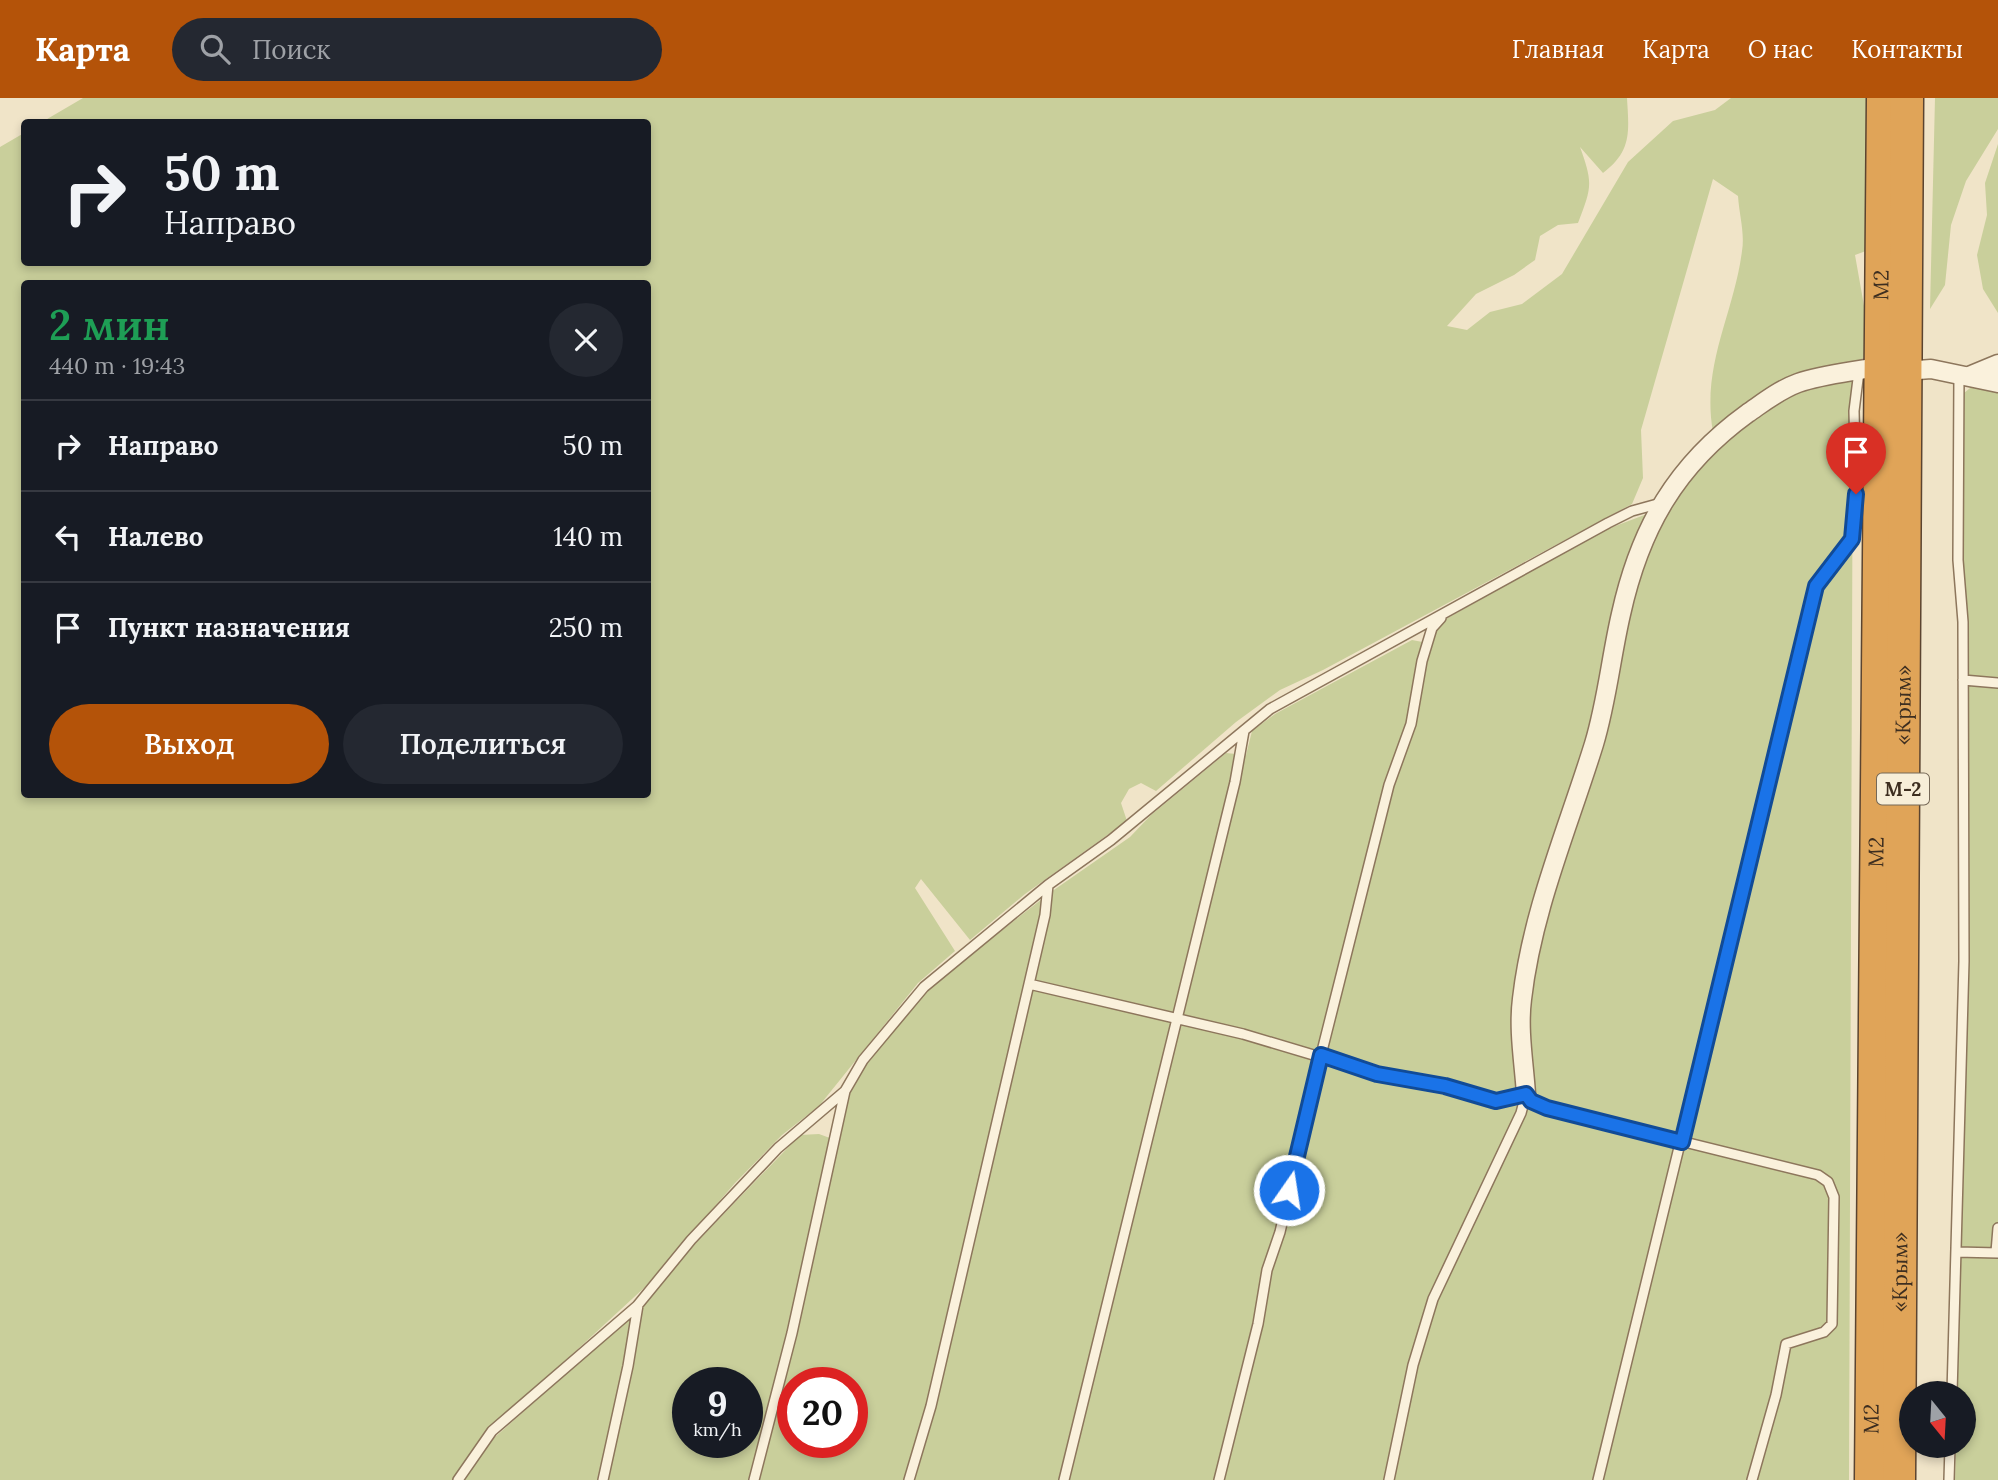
<!DOCTYPE html>
<html lang="ru">
<meta charset="utf-8">
<style>
body{margin:0;font-family:Lora,serif;background:#242831;color:#f1f3f6;height:100vh;display:flex;flex-direction:column;font-size:26px;white-space:nowrap}
*{box-sizing:border-box;margin:0}
p{font-size:23px;color:#9ea1a6}
.icon{flex:none;width:38px;height:38px;fill:none;stroke:currentColor;stroke-width:2;stroke-linecap:round;stroke-linejoin:round}
.map{position:relative;flex:1;overflow:hidden}
.sheet{position:absolute;left:21px;top:182px;width:630px;height:518px;display:flex;flex-direction:column;background:#171b24;border-radius:7px;box-shadow:0 4px 10px #0003}
.sheet>*{flex:none}
.guide{position:absolute;left:21px;top:21px;width:630px;height:147px;border-radius:7px;box-shadow:0 4px 10px #0003;background:#171b24;color:#f1f3f6;overflow:hidden}
.needle{width:46px;rotate:162deg}
.fabs{position:absolute;left:1899px;top:1283px;display:grid;gap:14px}
.fabs a{display:grid;place-items:center;width:77px;height:77px;border-radius:50%;background:#171b24;box-shadow:0 4px 10px #0003;font-size:35px}
.speed{position:absolute;left:672px;top:1269px;display:flex;gap:14px;font-size:35px;font-weight:700;text-align:center}
.speed>*{display:grid;place-content:center;width:91px;height:91px;border-radius:50%;background:#171b24;box-shadow:0 4px 10px #0003;line-height:1}
.speed small{font-size:18px;font-weight:400}
.speed .limit{border:10px solid #d22;background:#fff;color:#111}
.pin{position:absolute;display:grid;place-items:center;width:60px;height:60px;color:#fff;margin:-72px -30px;border-radius:50% 50% 50% 0;rotate:-45deg;box-shadow:0 0 7px #0007}
.pin .icon{rotate:45deg}
.me{position:absolute;width:77px;margin:-38px;rotate:13deg;stroke-linejoin:round;filter:drop-shadow(0 0 5px #0008)}
.turn{display:flex;align-items:center;gap:24px;height:147px;padding:0 28px;font-size:32px}
.turn .icon{width:91px;height:91px;stroke-width:2.5}
.turn b{display:block;font-size:49px;line-height:60px}
.round{display:grid;place-items:center;flex:none;width:74px;height:74px;border-radius:37px;background:#242831}
.summary{display:flex;align-items:center;justify-content:space-between;height:119px;padding:0 28px}
h1{font-size:42px;font-weight:600;line-height:52px;color:#1e9e55}
.primary-button{display:flex;gap:14px;margin-top:auto;padding:14px 28px}
.primary-button a{flex:1;height:80px;border-radius:42px;background:#b45309;color:#fff;font-size:28px;font-weight:600;line-height:80px;text-align:center}
.primary-button a+a{background:#242831;color:#f1f3f6}
ul{padding:0;list-style:none}
li{display:flex;align-items:center;gap:21px;height:91px;padding:0 28px;border-top:2px solid #363941}
li div{flex:1}
li b{display:block;font-size:26px}
li em{font-style:normal}
header{display:flex;align-items:center;gap:42px;box-sizing:border-box;height:98px;padding:0 35px;background:#b45309;color:#fff}
header strong{font-size:33px}
nav{display:flex;gap:38px;margin-inline-start:auto;font-size:24px}
.search{width:490px;height:63px;background:#242831;display:flex;align-items:center;gap:18px;box-sizing:border-box;padding:0 24px;border-radius:38px;color:#9ea1a6;font-size:26px}
.map>svg:first-child{display:block}
.green{fill:#c9cf9b;fill-rule:evenodd}
.lines{fill:none;stroke-linecap:round;stroke-linejoin:round}
.lane-casing{stroke:#8d765c;stroke-width:12}
.street-casing{stroke:#8d765c;stroke-width:21}
.highway-casing{stroke:#5b4430;stroke-width:35}
.lane{stroke:#faf1dc;stroke-width:9}
.street{stroke:#faf1dc;stroke-width:18}
.highway{stroke:#e0a458;stroke-width:32}
.route-casing{stroke:#114b97;stroke-width:18}
.route{stroke:#1a73e8;stroke-width:12}
.labels{text-anchor:middle;stroke-width:7;stroke-linejoin:round;paint-order:stroke}
.shield{fill:#f7eed8;stroke:#756857;stroke-width:2}
.shield-label{font-size:19px;font-weight:bold;fill:#3d2e20}
.street-label{font-size:21px;fill:#3d2e20;stroke:#f7eed8}
</style>
<header>
<strong>Карта</strong>
<div class="search"><svg class="icon" aria-label="search" viewBox="0 0 24 24"><circle cx="10" cy="10" r="6"/><path d="M15 15l6 6"/></svg>Поиск</div>
<nav><a>Главная</a><a>Карта</a><a>О нас</a><a>Контакты</a></nav>
</header>
<div class="map">
<svg width="1998" height="1382" viewBox="0 0 1998 1382">
<rect width="100%" height="100%" fill="#f0e4c8"/>
<!-- green -->
<path class="green" d="M83 0H1627C1629 34 1632 53 1603 75L1580 49C1593 85 1592 89 1578 125L1558 127 1540 138 1535 162 1514 177 1476 196 1447 228 1467 232 1490 214 1522 206 1562 176 1628 64 1673 23 1715 12 1731 0H1873L1874 150 1855 157 1872 253 1857 265 1713 334C1701 267 1734 216 1742 153 1745 136 1739 115 1738 98L1713 81 1641 332 1643 380 1632 406 1323 572 1280 592 1236 624 1156 693 1141 685 1129 691 1121 705 1127 723 1025 796 970 842 921 781 915 790 955 853 918 885 819 1008 782 1037 735 1085 645 1189 490 1332 454 1382H0V49L24 35V164H648V24H42ZM24 186H648V696H24Z
M1935 0H1998V31L1966 83 1951 127 1945 187 1930 211Z
M1998 46V215L1983 191 1977 157 1987 117 1985 85Z
M1986 277 1998 279V1382H1955L1956 1348H1964V1295H1957L1969 809 1967 572 1962 464 1964 295Z
M1853 278 1849 1382H464L494 1340 647 1204 691 1150 800 1037 819 1036 838 1043 851 992 864 969 932 887 1051 794 1130 739 1151 717 1226 655 1246 657 1252 633 1275 616 1412 542 1433 546 1436 530 1446 521 1602 433 1663 410 1717 347 1782 298ZM688 1284H747V1344H688ZM793 1284H852V1344H793Z"/>
<g class="lines">
<!-- lane casing -->
<g class="lane-casing">
<path id="lane" d="M1963 582 1998 585
M1526 996 1496 1003 1445 988 1377 976 1243 936 1029 886 1045 817 1048 787 1111 742 1270 611 1608 425 1632 413 1661 405
M1526 996 1531 1003 1547 1010 1818 1077 1828 1084 1834 1099 1832 1226 1824 1234 1786 1246 1776 1297 1752 1382
M1957 1154 1998 1155
M1996 1154 1998 1130
M1952 1295 1964 863 1963 524 1958 462 1959 276
M458 1382 492 1333 637 1208 691 1142 778 1050 845 993 863 962 924 889 1048 787
M603 1382 628 1268 638 1207
M754 1382 792 1235 845 993
M909 1382 931 1308 1029 886
M1064 1382 1235 684 1244 633
M1219 1382 1258 1226 1267 1172 1280 1134 1321 957 1389 687 1411 626 1422 563 1432 530 1441 520
M1389 1382 1413 1267 1433 1201 1521 1015 1526 996
M1598 1382 1816 487 1852 441 1856 396 1854 313 1859 273
M1949 1382 1950 1348"/>
</g>
<!-- street casing -->
<g class="street-casing">
<path id="street" d="M1905 273 1931 271 1998 285
M1969 278 1998 266
M1526 996C1524 965 1518 932 1522 901 1532 813 1568 730 1594 646 1607 603 1611 559 1621 516 1640 430 1676 367 1748 315 1764 304 1779 292 1798 285 1824 276 1853 274 1881 268"/>
</g>
<!-- highway casing -->
<g class="highway-casing">
<g id="highway">
<path id="s1" d="M1871 1382 1883 0"/>
<path id="s2" d="M1899 1382 1907 0"/>
</g>
</g>
<!-- lane -->
<use href="#lane" class="lane"/>
<!-- street -->
<use href="#street" class="street"/>
<!-- highway -->
<use href="#highway" class="highway"/>
</g>
<g class="lines">
<!-- route casing -->
<g class="route-casing">
<path id="route" d="M1289 1092 1321 957 1377 976 1445 988 1496 1003 1526 996 1531 1003 1547 1010 1682 1044 1816 488 1852 441 1856 396"/>
</g>
<!-- route -->
<use href="#route" class="route"/>
</g>
<g class="labels">
<!-- shield labels -->
<rect class="shield" x="1877" y="675.5" width="52" height="31" rx="5"/>
<g class="shield-label">
<text x="1903" y="698">М-2</text>
</g>
<!-- street labels -->
<g class="street-label">
<text dy="7" stroke="none"><textPath href="#s1" startOffset="1195">М2</textPath></text>
<text dy="7" stroke="none"><textPath href="#s2" startOffset="775">«Крым»</textPath></text>
<text dy="7" stroke="none"><textPath href="#s1" startOffset="628">М2</textPath></text>
<text dy="7" stroke="none"><textPath href="#s2" startOffset="208">«Крым»</textPath></text>
<text dy="7" stroke="none"><textPath href="#s1" startOffset="61">М2</textPath></text>
</g>
</g>
</svg>
<div class="fabs">
<a><svg class="needle" viewBox="-14 -14 28 28"><path d="M0-13l5 13h-10z" fill="#e53935"/><path d="M0 13l5-13h-10z" fill="#9ea1a6"/></svg></a>
</div>
<div class="speed"><div>9<small>km/h</small></div><div class="limit">20</div></div>
<div class="pin" style="left:1856px;top:396px;background:#d93025"><svg class="icon" aria-label="arrive" viewBox="0 0 24 24"><path d="M6 21V4h12l-3 4 3 4H6"/></svg></div>
<svg class="me" style="left:1289px;top:1092px" viewBox="-20 -20 40 40"><circle r="17" fill="#1a73e8" stroke="#fff" stroke-width="3"/><path d="M0-11L8 9 0 5-8 9z" fill="#fff"/></svg>
<div class="guide">
<div class="turn"><svg class="icon" aria-label="right" viewBox="0 0 24 24"><path d="M7 20v-9h11M14 6l5 5-5 5"/></svg><div><b>50 m</b>Направо</div></div>
</div>
<section class="sheet">
<div class="summary"><div><h1>2 мин</h1><p>440 m · 19:43</p></div><a class="round"><svg class="icon" aria-label="close" viewBox="0 0 24 24"><path d="M6 6l12 12M18 6L6 18"/></svg></a></div>
<ul>
<li><svg class="icon" aria-label="right" viewBox="0 0 24 24"><path d="M7 20v-9h11M14 6l5 5-5 5"/></svg><div><b>Направо</b></div><em>50 m</em></li>
<li><svg class="icon" aria-label="left" viewBox="0 0 24 24"><path d="M17 20v-9H6M10 6l-5 5 5 5"/></svg><div><b>Налево</b></div><em>140 m</em></li>
<li><svg class="icon" aria-label="arrive" viewBox="0 0 24 24"><path d="M6 21V4h12l-3 4 3 4H6"/></svg><div><b>Пункт назначения</b></div><em>250 m</em></li>
</ul>
<div class="primary-button"><a>Выход</a><a>Поделиться</a></div>
</section>
</div>
